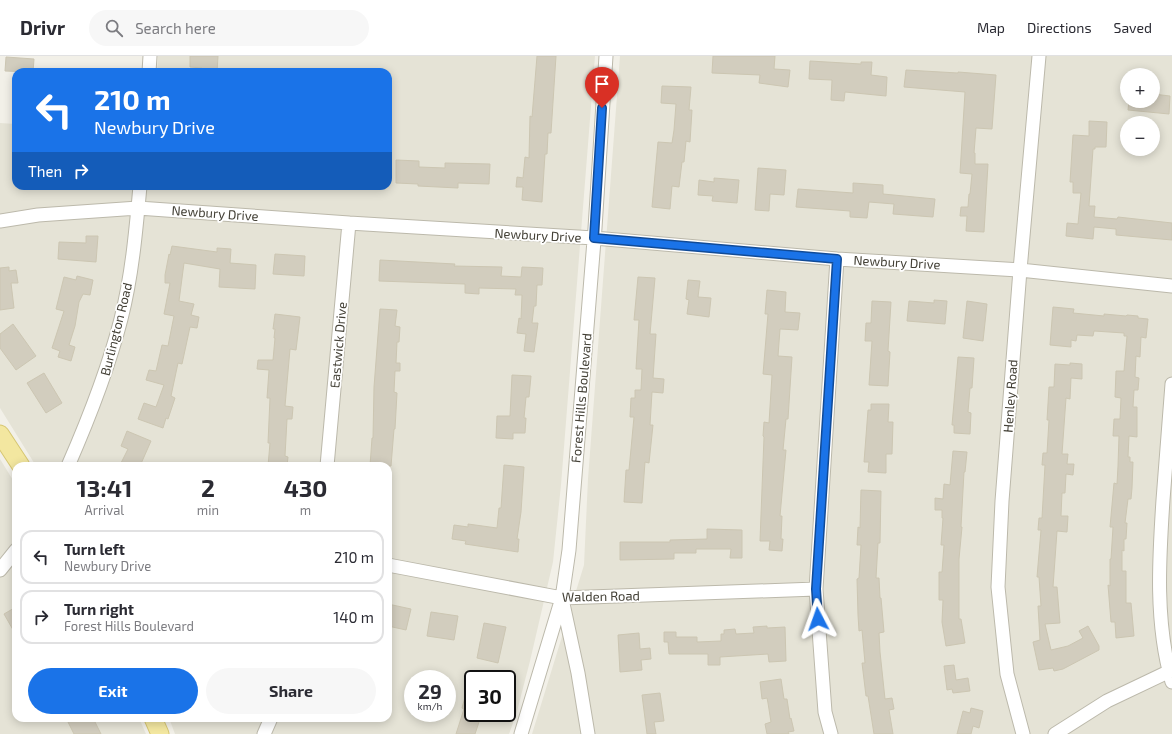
<!DOCTYPE html>
<meta charset="utf-8">
<style>
body{margin:0;font-family:"Exo 2",sans-serif;background:#f7f7f7;color:#2b2b33;height:100vh;display:flex;flex-direction:column;font-size:15px;white-space:nowrap}
*{box-sizing:border-box;margin:0}
p{font-size:13px;color:#7c7c81}
.icon{flex:none;width:22px;height:22px;fill:none;stroke:currentColor;stroke-width:2;stroke-linecap:round;stroke-linejoin:round}
.map{position:relative;flex:1;overflow:hidden}
.sheet{position:absolute;left:12px;top:406px;width:380px;height:260px;display:flex;flex-direction:column;background:#fff;border-radius:12px;box-shadow:0 2px 10px #0003}
.sheet>*{flex:none}
.banner{position:absolute;left:12px;top:12px;width:380px;height:122px;border-radius:12px;box-shadow:0 2px 10px #0003;background:#1a73e8;color:#fff;overflow:hidden}
.tools{position:absolute;left:1120px;top:12px;display:grid;gap:8px}
.tools a{display:grid;place-items:center;width:40px;height:40px;border-radius:50%;background:#fff;box-shadow:0 2px 10px #0003;font-size:20px}
.speed{position:absolute;left:404px;top:614px;display:flex;gap:8px;font-size:20px;font-weight:700;text-align:center}
.speed>*{display:grid;place-content:center;width:52px;height:52px;border-radius:50%;background:#fff;box-shadow:0 2px 10px #0003;line-height:1}
.speed small{font-size:10px;font-weight:400}
.speed .limit{border:2px solid #111;border-radius:6px;background:#fff;color:#111}
.pin{position:absolute;display:grid;place-items:center;width:34px;height:34px;color:#fff;margin:-41px -17px;border-radius:50% 50% 50% 0;rotate:-45deg;box-shadow:0 0 4px #0007}
.pin .icon{rotate:45deg}
.me{position:absolute;width:44px;margin:-22px;rotate:356deg;stroke-linejoin:round;filter:drop-shadow(0 0 3px #0008)}
.turn{display:flex;align-items:center;gap:14px;height:84px;padding:0 16px;font-size:18px}
.turn .icon{width:52px;height:52px;stroke-width:2.5}
.turn b{display:block;font-size:28px;line-height:34px}
.then{display:flex;align-items:center;height:38px;padding:0 16px;background:#0003;gap:8px;font-size:15px}
.eta{display:flex;justify-content:space-evenly;align-items:center;height:68px;text-align:center}
.eta b{font-size:24px;font-weight:700;line-height:28px}
.button{display:flex;gap:8px;margin-top:auto;padding:8px 16px}
.button a{flex:1;height:46px;border-radius:24px;background:#1a73e8;color:#fff;font-size:16px;font-weight:700;line-height:46px;text-align:center}
.button a+a{background:#f7f7f7;color:#2b2b33}
ul{padding:0;list-style:none}
li{display:flex;align-items:center;gap:12px;height:54px;margin:0 8px 6px;padding:0 8px;border:2px solid #e1e1e2;border-radius:12px}
li div{flex:1}
li b{display:block;font-size:15px}
li em{font-style:normal}
header{display:flex;align-items:center;gap:24px;box-sizing:border-box;height:56px;padding:0 20px;background:#fff;border-bottom:1px solid #e1e1e2}
header strong{font-size:19px}
nav{display:flex;gap:22px;margin-inline-start:auto;font-size:14px}
.search{width:280px;height:36px;background:#f7f7f7;display:flex;align-items:center;gap:10px;box-sizing:border-box;padding:0 14px;border-radius:22px;color:#7c7c81;font-size:15px}
.map>svg:first-child{display:block}
.residential{fill:#e5e3d6;fill-rule:evenodd}
.building{fill:#d2cdbe;stroke:#ccc6b2}
.lines{fill:none;stroke-linecap:round;stroke-linejoin:round}
.minor-casing{stroke:#bcb9ab;stroke-width:15}
.major-casing{stroke:#d6c672;stroke-width:19}
.minor{stroke:#fff;stroke-width:13}
.major{stroke:#f3e7a0;stroke-width:17}
.route-casing{stroke:#114b97;stroke-width:10}
.route{stroke:#1a73e8;stroke-width:7}
.labels{text-anchor:middle;stroke-width:3.5;stroke-linejoin:round;paint-order:stroke}
.street-label{font-size:13px;fill:#444137;stroke:#fff}
</style>
<header>
<strong>Drivr</strong>
<div class="search"><svg class="icon" aria-label="search" viewBox="0 0 24 24"><circle cx="10" cy="10" r="6"/><path d="M15 15l6 6"/></svg>Search here</div>
<nav><a>Map</a><a>Directions</a><a>Saved</a></nav>
</header>
<div class="map">
<svg width="1172" height="678" viewBox="0 0 1172 678">
<rect width="100%" height="100%" fill="#f2f0e8"/>
<!-- residential -->
<path class="residential" d="M158 0H595L561 429 553 506 530 605 516 659 509 678H175L169 662H388V410H36L0 352V67L16 68V130H388V16H157ZM413 623H447V657H413ZM473 623H507V657H473Z
M620 0H1172V678H532L584 509 588 423ZM1127 19H1153V45H1127ZM1127 67H1153V93H1127Z
M0 403 16 429V662H139L146 678H0Z"/>
<!-- building -->
<path class="building" d="M190 0H218L217 16H201L202 12 190 11Z
M537 0H556L551 77H548L547 98H545L542 146 522 144 523 131H516L517 121 523 122 525 101 529 102 530 60 532 61Z
M713 0H775L774 13 790 14 788 31 759 27 760 19 712 17Z
M6 1 34 3 33 16 5 15Z
M810 5 861 8V6H872L871 19 887 21 886 40 845 36 844 45 831 44 832 24 809 23Z
M906 14 958 17V16L996 19 992 73 976 72 974 97H975V108H988L984 176 966 175 967 160H960L961 151H968L969 138H970L972 118 960 117 965 36 904 31Z
M662 30 691 31 689 54H692L690 86 686 85 684 106H682L679 131 672 130 670 153 652 151 658 86 672 87 674 74 676 48 661 47Z
M1153 38 1170 40 1169 58 1128 54 1129 45H1153Z
M1089 65 1107 66 1106 91H1095V93H1093L1089 150H1095L1094 161 1117 163 1118 161 1172 167V184L1116 179V173L1094 171 1093 183 1066 180 1067 167 1078 168 1081 137H1073V126H1070L1073 79 1089 80Z
M396 104 419 105V111L445 112V107L490 108 489 128 458 127V132L418 130V128L396 127Z
M758 112 786 114 784 139 770 138 769 155 755 154Z
M714 122 739 124 737 147 712 145 713 140 698 139 699 124 714 126Z
M853 127 883 129V138L935 143 933 161 893 158 894 148 869 146 867 162 850 161V155L796 151 798 133 853 137Z
M86 180H98L96 206 58 203 59 186 86 187Z
M172 190 217 196V192L231 193 230 207 256 209 255 233 219 231 220 213 184 207 179 245 194 248 191 259 199 261 197 272 190 271 182 308 178 307 171 340 175 342 168 363 166 362 163 372 138 363 144 347 156 351 164 329 146 324 149 314 156 315 162 289 168 290 174 260 164 258 170 227H165V219L169 198 170 199Z
M275 198 305 200 304 220 273 218Z
M380 204 455 208 454 210 502 211 501 220 521 221 522 211 543 212 542 229H537L536 250H534L532 267H538L534 296 524 295 526 278 517 277 519 262 521 263 522 239H515L516 233 479 232V238L465 237V228L379 225Z
M9 211V215L16 214 18 227H11L14 252 0 254V212Z
M77 220 93 224 90 239 83 238 79 246 75 270 69 289 75 291 71 305 58 301 60 295 52 292 64 255 56 253 64 221 76 224Z
M638 221 655 222 650 278H656L653 322 664 323 663 337 652 336 650 369H653L649 407 645 406 642 447 624 446 626 414H629L634 361H630L631 342H635V334H641L642 313H636L639 264H634Z
M688 224 700 225 698 241 711 242 709 261 687 258 689 244 686 243Z
M767 234 786 236 785 256 800 257 798 274 780 273 778 300 792 301 788 363H786L783 394H786L780 460H782L781 483H783L782 495 769 494 770 485H760L764 381 763 380 764 366 769 367 772 319 763 318 768 258H765Z
M934 244 947 245 945 268 907 265 909 245 934 247Z
M872 245 891 246 888 295 890 296 888 330 869 329 872 285H865L866 267H871Z
M967 245 987 248 983 285 963 282Z
M1053 251 1074 253 1073 257 1104 260V258L1126 260 1127 259 1138 260V262L1148 263 1146 282 1141 281 1140 301 1136 300 1135 321 1139 322 1138 334H1134L1133 351H1137V381L1129 380 1128 401H1130V406H1133L1132 432 1131 443H1128L1125 467H1127L1126 483H1124V495L1122 494V515H1126V547H1131L1134 580 1116 582 1115 566H1111L1108 529 1110 530V503H1111L1113 471H1110L1114 427 1117 428 1118 410 1119 380H1113L1114 363H1120L1121 342 1115 341 1116 315H1124L1127 280H1124V277L1094 275 1093 280 1077 279 1076 285 1071 284V291L1050 289Z
M380 253 397 254 395 270 400 271 399 286H397L396 307H400V315H395L394 336 397 337 395 373H394L391 410H370L372 382H373L374 331Z
M275 258 300 261 296 294 290 293 285 350 293 351 292 363H287L285 400 288 401 287 410H268L270 387H268L270 342H267L269 314 257 313 258 304H273L275 282H274L275 273H273Z
M13 268 36 300 16 314 0 292V278Z
M958 301 974 302 972 332H970L968 356 971 357 970 378 954 377V369H952Z
M1070 307 1082 308V323L1071 322 1070 343 1066 342 1062 398H1068L1067 408H1074L1073 419 1066 418 1065 437H1062L1061 460H1068L1067 476 1057 475 1053 531H1057L1060 567 1045 568 1051 594 1068 590 1083 582 1079 575 1088 570 1099 590V594L1063 613 1054 615 1053 612 1039 614 1033 586 1040 584 1038 550H1041L1039 521H1037L1041 474H1038L1039 462H1042L1045 409H1042L1043 397H1047L1049 364H1047L1049 331H1054L1055 308 1070 309Z
M44 317 62 347 46 357 27 327Z
M512 319 531 320 529 341H526L524 362H526L525 377H513V383L496 382 497 360H510Z
M871 348H889L888 366H893L892 398H886V417L868 416 869 406H864L868 354H871Z
M127 375 151 385 140 410H127L121 407 128 393 121 390Z
M953 395 967 396 965 416H964L961 471H962L959 503V563H961L965 587 946 590 942 566 943 544H939V516H942L944 489H941L943 462H942V454H935V442L943 443 944 428 950 429Z
M504 409 524 411 521 456 517 483H519L518 496 465 488 466 485 452 483 454 469 468 471V468L497 472 499 452H501Z
M861 434 881 435 880 487H878L876 522H879L880 542H881L884 576 879 577 880 596 885 643 892 642 894 653 889 654 893 678H874L868 640H866L862 607H865L862 574 859 575 858 559 857 523 859 522 861 489H857L858 471 860 472Z
M707 473 742 474V502H730L731 493H696V497H674V503L620 504V486H670V484L707 483Z
M388 548 411 553 406 574 388 570Z
M16 551V579L4 558Z
M431 556 458 560 454 584 427 580Z
M484 567 506 571 498 607 477 602Z
M767 570V572L785 571 786 605 769 606 768 598 720 601V609H708V598H669L668 586H664V576H676V581H697V586L721 585V578H724V574L735 573 736 578 754 577 753 571Z
M639 577 640 593 650 592 651 603 641 604 642 614 620 616 618 579Z
M954 609 956 624 968 622 970 635 953 637 952 633 947 634 944 610Z
M470 623H473V664L479 666 475 678H456L464 653 462 652Z
M781 623 784 643H787L790 663 791 662 794 675 788 676 789 678H767L765 668 771 666 768 647 767 642 762 643 760 626Z
M660 637 664 665 654 666 656 678H647L642 639Z
M971 652 983 655 979 672 973 670 971 678H957L963 655 970 657Z
M66 662H93L101 678H74Z"/>
<g class="lines">
<!-- minor casing -->
<g class="minor-casing">
<path id="minor" d="M149 16 150 0
M0 165 38 159 138 152 349 167 594 182 837 203 1020 214 1172 230
M1172 328C1169 367 1166 405 1163 444 1159 504 1155 567 1172 626
M68 410C89 362 108 314 121 263 132 220 136 174 140 130
M327 410 349 167
M388 509 562 542 816 533
M0 514 16 494
M562 543 578 617 588 678
M264 678 271 662
M521 678 562 542 569 494 595 172 606 0
M831 678 825 656 816 533 837 203
M1023 678 1007 618 998 531 1002 445 1020 214 1039 0
M1055 678 1107 645 1172 614"/>
</g>
<!-- major casing -->
<g class="major-casing">
<path id="major" d="M0 378 21 410
M153 662 160 678"/>
</g>
<!-- minor -->
<use href="#minor" class="minor"/>
<!-- major -->
<use href="#major" class="major"/>
</g>
<g class="lines">
<!-- route casing -->
<g class="route-casing">
<path id="route" d="M602 52 594 182 837 203 816 533 818 563"/>
</g>
<!-- route -->
<use href="#route" class="route"/>
</g>
<g class="labels">
<!-- street labels -->
<g class="street-label">
<text transform="translate(215 157) rotate(4)" y="5">Newbury Drive</text>
<text transform="translate(538 179) rotate(3)" y="5">Newbury Drive</text>
<text transform="translate(897 206) rotate(3)" y="5">Newbury Drive</text>
<text transform="translate(116 273) rotate(-76)" y="5">Burlington Road</text>
<text transform="translate(338 289) rotate(-85)" y="5">Eastwick Drive</text>
<text transform="translate(1010 340) rotate(-86)" y="5">Henley Road</text>
<text transform="translate(581 342) rotate(-85)" y="5">Forest Hills Boulevard</text>
<text transform="translate(601 540) rotate(-1)" y="5">Walden Road</text>
</g>
</g>
</svg>
<div class="tools">
<a>+</a>
<a>−</a>
</div>
<div class="speed"><div>29<small>km/h</small></div><div class="limit">30</div></div>
<div class="pin" style="left:602px;top:52px;background:#d93025"><svg class="icon" aria-label="arrive" viewBox="0 0 24 24"><path d="M6 21V4h12l-3 4 3 4H6"/></svg></div>
<svg class="me" style="left:818px;top:563px" viewBox="-20 -20 40 40"><path d="M0-17L14 15 0 8-14 15z" fill="#1a73e8" stroke="#fff" stroke-width="4"/></svg>
<div class="banner">
<div class="turn"><svg class="icon" aria-label="left" viewBox="0 0 24 24"><path d="M17 20v-9H6M10 6l-5 5 5 5"/></svg><div><b>210 m</b>Newbury Drive</div></div>
<div class="then">Then<svg class="icon" aria-label="right" viewBox="0 0 24 24"><path d="M7 20v-9h11M14 6l5 5-5 5"/></svg></div>
</div>
<section class="sheet">
<div class="eta">
<div><b>13:41</b><p>Arrival</p></div>
<div><b>2</b><p>min</p></div>
<div><b>430</b><p>m</p></div>
</div>
<ul>
<li><svg class="icon" aria-label="left" viewBox="0 0 24 24"><path d="M17 20v-9H6M10 6l-5 5 5 5"/></svg><div><b>Turn left</b><p>Newbury Drive</p></div><em>210 m</em></li>
<li><svg class="icon" aria-label="right" viewBox="0 0 24 24"><path d="M7 20v-9h11M14 6l5 5-5 5"/></svg><div><b>Turn right</b><p>Forest Hills Boulevard</p></div><em>140 m</em></li>
</ul>
<div class="button"><a>Exit</a><a>Share</a></div>
</section>
</div>
